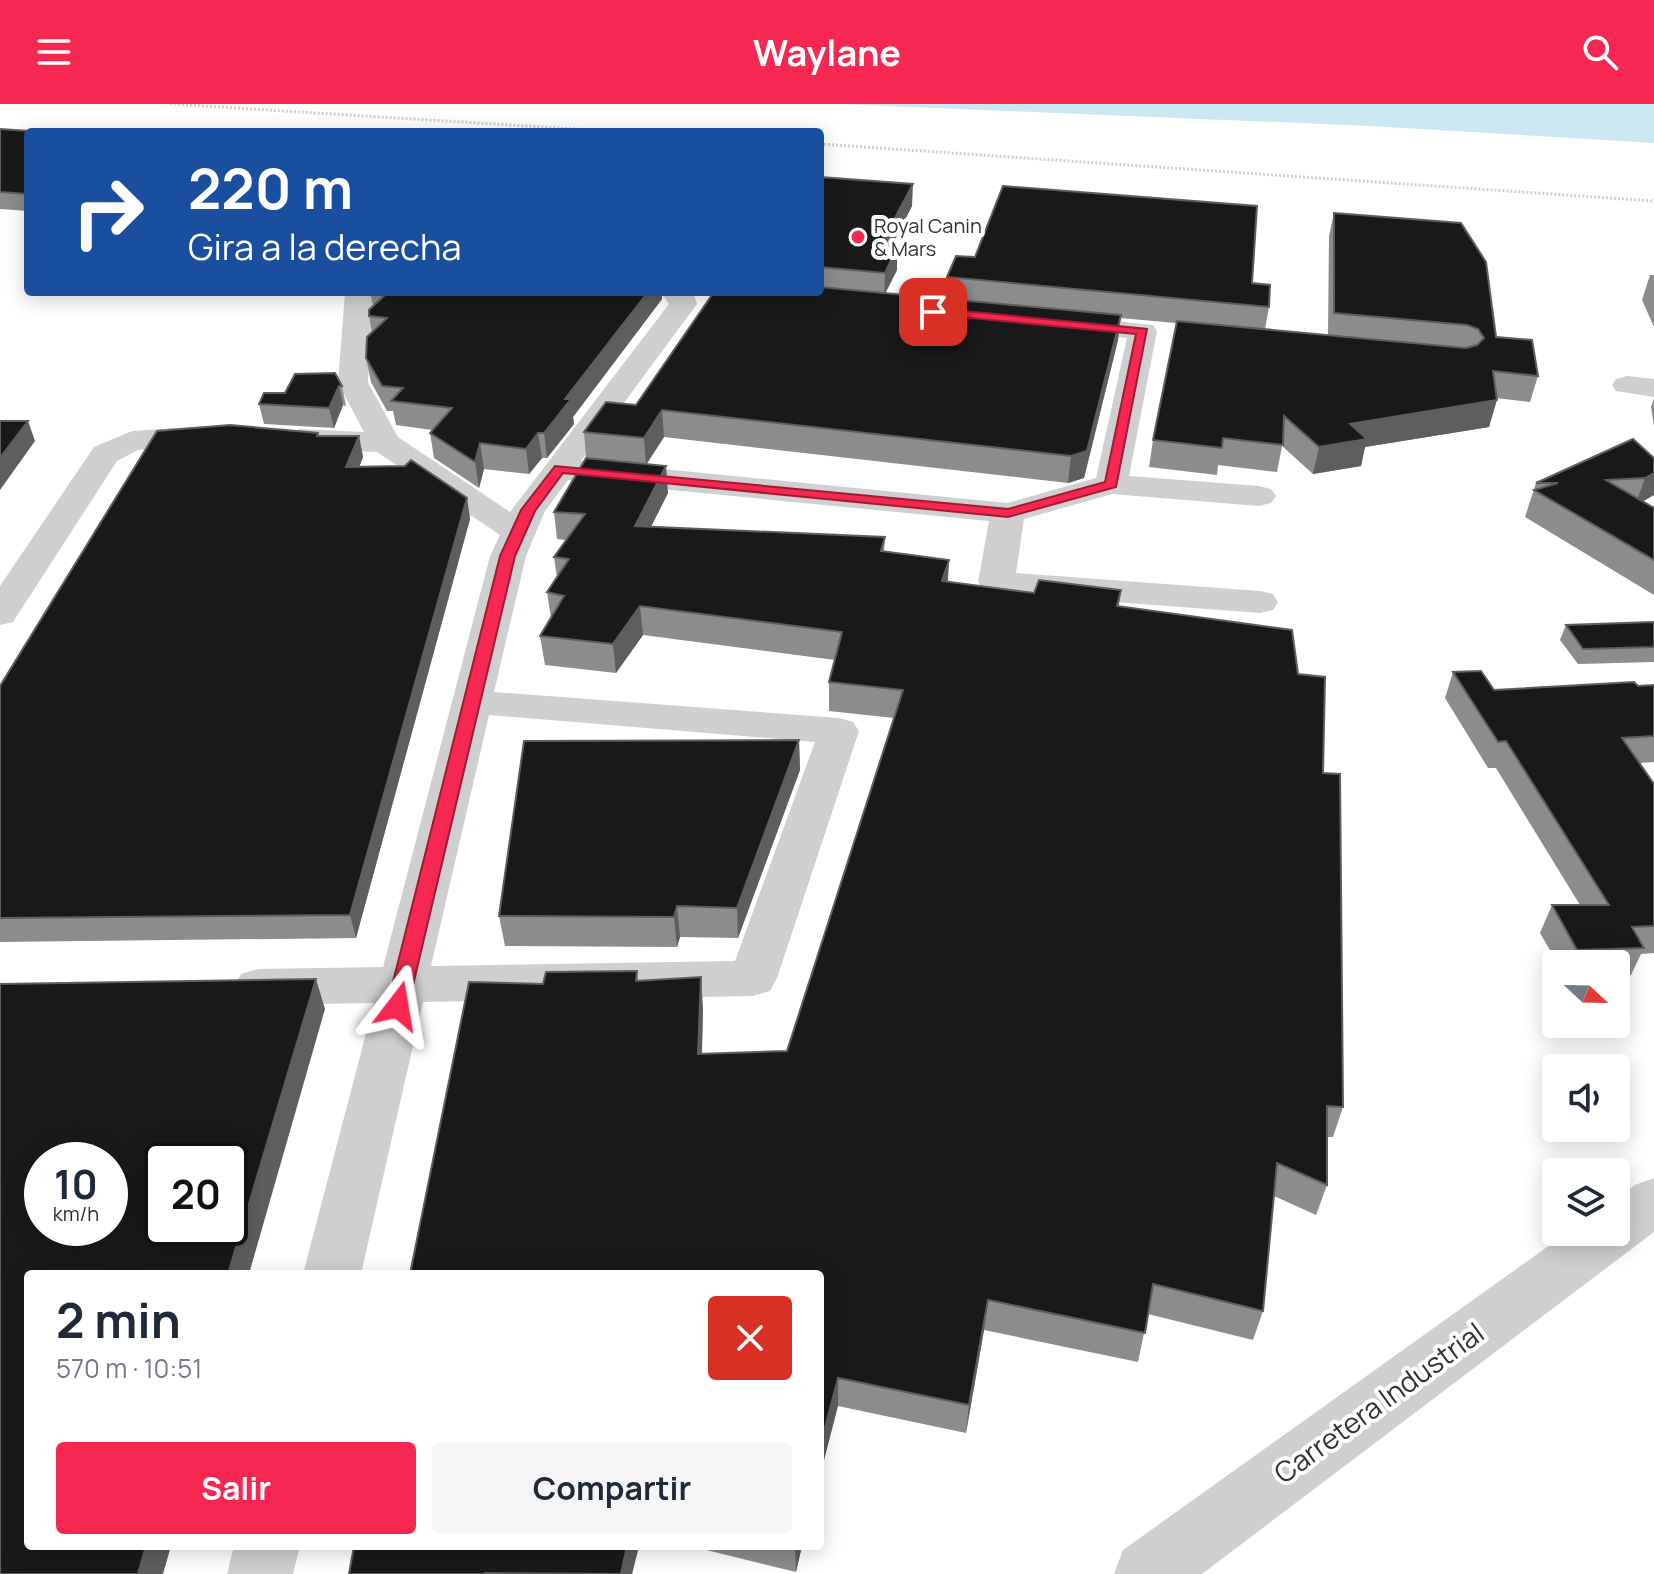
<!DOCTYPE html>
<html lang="es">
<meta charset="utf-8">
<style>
body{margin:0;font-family:Manrope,sans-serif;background:#f6f6f7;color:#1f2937;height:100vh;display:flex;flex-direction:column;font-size:30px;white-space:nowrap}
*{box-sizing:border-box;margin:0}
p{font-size:26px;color:#747a83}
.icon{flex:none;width:44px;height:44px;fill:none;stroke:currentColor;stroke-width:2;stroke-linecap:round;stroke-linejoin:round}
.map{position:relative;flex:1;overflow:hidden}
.side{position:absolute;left:24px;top:1166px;width:800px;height:280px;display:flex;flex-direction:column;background:#fff;border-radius:8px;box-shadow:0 4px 20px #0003}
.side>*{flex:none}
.top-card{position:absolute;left:24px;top:24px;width:800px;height:168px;border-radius:8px;box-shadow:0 4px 20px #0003;background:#1a4fa0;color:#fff;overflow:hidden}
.needle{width:52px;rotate:112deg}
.controls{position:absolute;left:1542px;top:846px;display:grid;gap:16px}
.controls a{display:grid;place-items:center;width:88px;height:88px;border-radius:8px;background:#fff;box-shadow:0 4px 20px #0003;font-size:40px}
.speed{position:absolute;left:24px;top:1038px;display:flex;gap:16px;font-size:40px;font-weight:700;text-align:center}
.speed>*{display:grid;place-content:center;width:104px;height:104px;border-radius:50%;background:#fff;box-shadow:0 4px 20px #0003;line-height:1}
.speed small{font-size:20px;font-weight:400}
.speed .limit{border:4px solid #111;border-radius:12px;background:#fff;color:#111}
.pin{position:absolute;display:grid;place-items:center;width:68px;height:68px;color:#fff;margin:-34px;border-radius:16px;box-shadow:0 4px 12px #0006}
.me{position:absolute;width:88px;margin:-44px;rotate:14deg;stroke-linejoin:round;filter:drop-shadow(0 0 6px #0008)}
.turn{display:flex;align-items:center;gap:28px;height:168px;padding:0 32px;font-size:36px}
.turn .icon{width:104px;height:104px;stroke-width:2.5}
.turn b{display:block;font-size:56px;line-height:68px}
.round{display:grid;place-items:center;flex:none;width:84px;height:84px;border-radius:8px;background:#f6f6f7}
.headline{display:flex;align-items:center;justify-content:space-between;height:136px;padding:0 32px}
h1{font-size:48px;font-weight:700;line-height:60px}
.button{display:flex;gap:16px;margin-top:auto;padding:16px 32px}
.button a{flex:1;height:92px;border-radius:8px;background:#f62851;color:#fff;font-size:32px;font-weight:700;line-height:92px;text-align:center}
.button a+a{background:#f6f6f7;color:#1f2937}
header{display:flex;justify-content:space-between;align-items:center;height:104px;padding:0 32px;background:#f62851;color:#fff;font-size:36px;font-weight:700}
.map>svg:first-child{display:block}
.water{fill:#cbe7f1}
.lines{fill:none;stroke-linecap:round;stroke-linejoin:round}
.path{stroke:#cfcfcf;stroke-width:3;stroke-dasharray:2 2;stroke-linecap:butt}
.minor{fill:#cfcfcf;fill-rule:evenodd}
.wall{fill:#8c8c8c}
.shaded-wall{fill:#5e5e5e}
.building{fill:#191919;stroke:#5e5e5e;stroke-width:2;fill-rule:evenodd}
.route{fill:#f62851;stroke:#a01a35;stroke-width:2}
.poi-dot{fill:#f62851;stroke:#fff;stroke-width:3}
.labels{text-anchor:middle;stroke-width:8;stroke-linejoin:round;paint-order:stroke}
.far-poi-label{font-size:20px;fill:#323232;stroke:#fff;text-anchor:start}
.near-street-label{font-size:28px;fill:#323232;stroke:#fff}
</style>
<header><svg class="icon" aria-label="menu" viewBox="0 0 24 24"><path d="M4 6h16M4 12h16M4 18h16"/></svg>Waylane<svg class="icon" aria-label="search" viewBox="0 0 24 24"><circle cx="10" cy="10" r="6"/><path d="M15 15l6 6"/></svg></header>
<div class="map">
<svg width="1654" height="1470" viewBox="0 0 1654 1470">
<rect width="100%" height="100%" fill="#fff"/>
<!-- water -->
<path class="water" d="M840 0H1654V39L1370 22Z"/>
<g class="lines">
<!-- path -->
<path class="path" d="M170 0 624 28
M820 40 1654 97"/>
<!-- minor -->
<path class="minor" d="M345 188H373L368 279 398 333 510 408 669 200 661 188H693L697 200 581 357 1007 399 1096 374 1127 234 1050 225 1046 219 1050 213 1060 211 1153 221 1157 227 1129 372 1259 382 1271 385 1276 392 1271 399 1259 402 1112 390 1024 415 1016 469 1260 487 1273 490 1278 498 1273 506 1260 509 996 489 983 486 978 478 989 417 568 376 545 407 526 452 494 588 839 614 853 618 859 627 777 874 770 887 753 892 423 898 361 1170H303L374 899 258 901 241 896 234 883 241 870 258 865 383 863 490 452 500 431 377 348 300 345 289 342 284 335 289 328 300 325 364 328 338 279ZM489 611 815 638 735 857 431 862Z
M1627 272 1654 275V293L1616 287 1612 281 1616 275Z
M211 322 222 325 227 332 222 339 138 346 117 357 13 518 0 521V482L94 343 132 327Z
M1654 1074V1128L1202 1470H1114L1123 1446 1568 1128H1616V1094L1635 1081Z
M234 1442H300L293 1470H227Z"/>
</g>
<!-- wall -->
<path class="wall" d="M0 25 28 28V107L0 105Z
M820 73 912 102 891 143 897 166 885 189 946 195 947 173 1252 179 1269 203 1265 225 1328 231 1329 132 1334 109 1496 233 1538 272 1530 298 1496 294 1489 323 1365 343 1361 362 1313 370 1282 342 1277 368 1218 361 1217 371 1149 363 1153 336 1176 219 1120 214 1118 236 1084 374 1068 379 664 333 647 360 668 389 651 423 885 433 884 448 949 456 948 478 1034 489 1121 486 1119 502 1298 570 1323 669 1343 1003 1333 1033H1327V1081L1316 1111 1274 1092 1263 1207 1253 1236 1148 1210 1138 1258 984 1226 966 1329 838 1302 543 880 637 867 638 877 703 904 702 950 787 947 894 614 829 607V578L835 556 643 531 616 569 545 561 540 532 551 514 547 488 557 474 554 453 566 436 557 435 554 408 586 354 584 328 636 301 820 188Z
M1650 171H1654V223L1642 196Z
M370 188H662V195L573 313 574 320 547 354H542L529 370 484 365 479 384 434 354 430 329 432 326 396 321 393 307H387L371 278 366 254 372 229 369 212 373 202Z
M295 270 342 282 346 302 343 301 334 324 264 320 259 300 285 289Z
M1654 295V322L1651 303Z
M318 329 319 332H359L363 353 359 363 467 394 470 415 356 834 0 838V582Z
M1633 335 1654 391 1642 397 1654 404V491L1525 413 1536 379Z
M1654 520V558L1578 560 1560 536 1566 521Z
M1453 568 1494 586 1654 581V658L1639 659 1654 680V849L1641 850 1631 871 1616 872V860H1558L1540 829 1552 801H1580L1496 664H1488L1445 594Z
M799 636 800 666 738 834 680 833 677 843 505 842 499 812Z
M354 1442H639L632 1470H349Z
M690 1442H802L796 1468Z"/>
<!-- shaded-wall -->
<path class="shaded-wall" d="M913 80 912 102 880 165V142Z
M897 144V166L884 192 885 169Z
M648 188H662V195L573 313 574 320 547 354 544 329 565 295Z
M1121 211 1118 236 1084 374 1068 379 1071 352Z
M339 282 343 301 334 324 329 304Z
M1497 296 1489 323 1365 343 1361 362 1313 370 1319 343 1350 320Z
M662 306 664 333 646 360 644 334Z
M28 317 35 337 0 386V354Z
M538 329 542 354 529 370 526 345Z
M359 332 363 353 351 384 346 363Z
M480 339 484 365 479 384 475 358Z
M666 362 668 389 637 450 635 422Z
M1654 369V391L1635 402 1645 374Z
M467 394 470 415 356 834 350 811Z
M949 456 947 484 942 477Z
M640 502 643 531 616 569 613 540Z
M799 636 800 666 738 834 737 804Z
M677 802 680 833 677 843 674 813Z
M701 873 703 904 701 980 698 950Z
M316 875 325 905 249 1170H228Z
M988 1196 984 1226 966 1329 969 1301Z
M838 1274V1302L820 1372V1343Z
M146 1442H171L163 1470H138Z
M627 1442H639L632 1470H621Z
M795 1442H802L796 1468Z"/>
<!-- building -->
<path class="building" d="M0 25 44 28H28V90L0 88Z
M820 73 913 80 880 142 897 144 885 169 820 163Z
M1003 82 1257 102 1252 179 1270 181 1269 203 947 173 956 152 975 153Z
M1334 109 1461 119 1486 158 1496 233 1532 236 1538 272 1493 267 1497 296 1350 320 1367 335 1319 343 1284 312 1283 341 1223 334 1222 344 1153 336 1177 217 1466 244 1477 241 1484 234 1478 225 1467 221 1334 209Z
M820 183 1121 211 1087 347 1071 352 662 306 644 334 584 328 606 298 636 301 714 188H820Z
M373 188H648L565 295H571L544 329H538L526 345 480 339 475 358 430 329 452 304 391 297 403 284 382 282 366 254 367 233 387 214 369 212V206L387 189Z
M335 269 342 282H339L329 304 259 300 264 289H285L295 270Z
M0 317H28L0 354Z
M230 321 318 329 317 332H359L346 363 405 362 411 356 467 394 350 811 0 814V582L157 327Z
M1633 335 1654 354V369L1645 374 1606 376 1654 404V456L1534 386 1558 379H1536Z
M586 354 666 362 635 422 885 433 881 447 949 456 942 477 1034 489 1039 476 1121 486 1117 502 1292 526 1298 570 1325 573 1323 669 1340 670 1343 1003 1327 1002V1081L1277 1059 1263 1207 1153 1180 1145 1229 988 1196 969 1301 838 1274 820 1343V1170H410L469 878 543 880 546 868 637 867 636 877 701 873 698 950 787 947 903 586 829 578 842 528 640 502 613 540 540 532 564 492 547 488 569 455 554 453 585 410 554 408Z
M1653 518 1654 520V543L1583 545 1566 521Z
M1481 567 1494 586 1634 578 1638 582 1654 581V632L1622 634 1654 680V822L1632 823 1644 844 1577 846 1552 801H1609L1506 637 1498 638 1453 568Z
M799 636 737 804 677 802 674 813 499 812 524 637Z
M316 875 228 1170H28V1442H146L138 1470H0V880ZM42 1056H110V1124H42ZM162 1056H230V1124H162Z
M354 1442H627L621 1470 485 1469V1470H349Z"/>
<!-- route -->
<path class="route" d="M933 204 1147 225 1116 383 1008 413 563 369 535 407 515 452 408 902 405 907H390L387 902 500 452 521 406 555 362 1008 405 1105 378 1136 230 929 210V205Z"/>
<!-- markers -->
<circle class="poi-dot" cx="858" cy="133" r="8"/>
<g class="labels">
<!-- far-poi labels -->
<g class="far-poi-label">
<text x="874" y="129">Royal Canin<tspan x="874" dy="23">&amp; Mars</tspan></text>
</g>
<!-- near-street labels -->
<g class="near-street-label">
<text transform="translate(1379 1299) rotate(-36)" y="10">Carretera Industrial</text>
</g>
</g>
</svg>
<div class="controls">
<a><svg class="needle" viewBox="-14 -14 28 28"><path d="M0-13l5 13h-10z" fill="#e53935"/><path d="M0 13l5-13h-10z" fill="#747a83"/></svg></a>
<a><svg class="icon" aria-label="sound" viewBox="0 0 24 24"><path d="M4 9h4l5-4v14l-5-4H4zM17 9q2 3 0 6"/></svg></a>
<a><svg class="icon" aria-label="layers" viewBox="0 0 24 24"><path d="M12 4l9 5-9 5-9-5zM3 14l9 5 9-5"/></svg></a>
</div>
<div class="speed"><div>10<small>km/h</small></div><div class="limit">20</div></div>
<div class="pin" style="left:933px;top:208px;background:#d93025"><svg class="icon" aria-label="arrive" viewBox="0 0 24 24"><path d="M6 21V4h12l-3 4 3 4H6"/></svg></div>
<svg class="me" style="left:398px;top:902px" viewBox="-20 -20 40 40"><path d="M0-17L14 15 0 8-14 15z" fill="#f62851" stroke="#fff" stroke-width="4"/></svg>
<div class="top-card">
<div class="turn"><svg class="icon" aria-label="right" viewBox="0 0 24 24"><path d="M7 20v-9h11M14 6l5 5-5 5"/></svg><div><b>220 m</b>Gira a la derecha</div></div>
</div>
<section class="side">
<div class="headline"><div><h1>2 min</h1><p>570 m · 10:51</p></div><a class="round" style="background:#d93025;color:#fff"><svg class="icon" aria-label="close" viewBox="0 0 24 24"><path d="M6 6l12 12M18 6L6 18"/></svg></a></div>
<div class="button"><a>Salir</a><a>Compartir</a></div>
</section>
</div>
